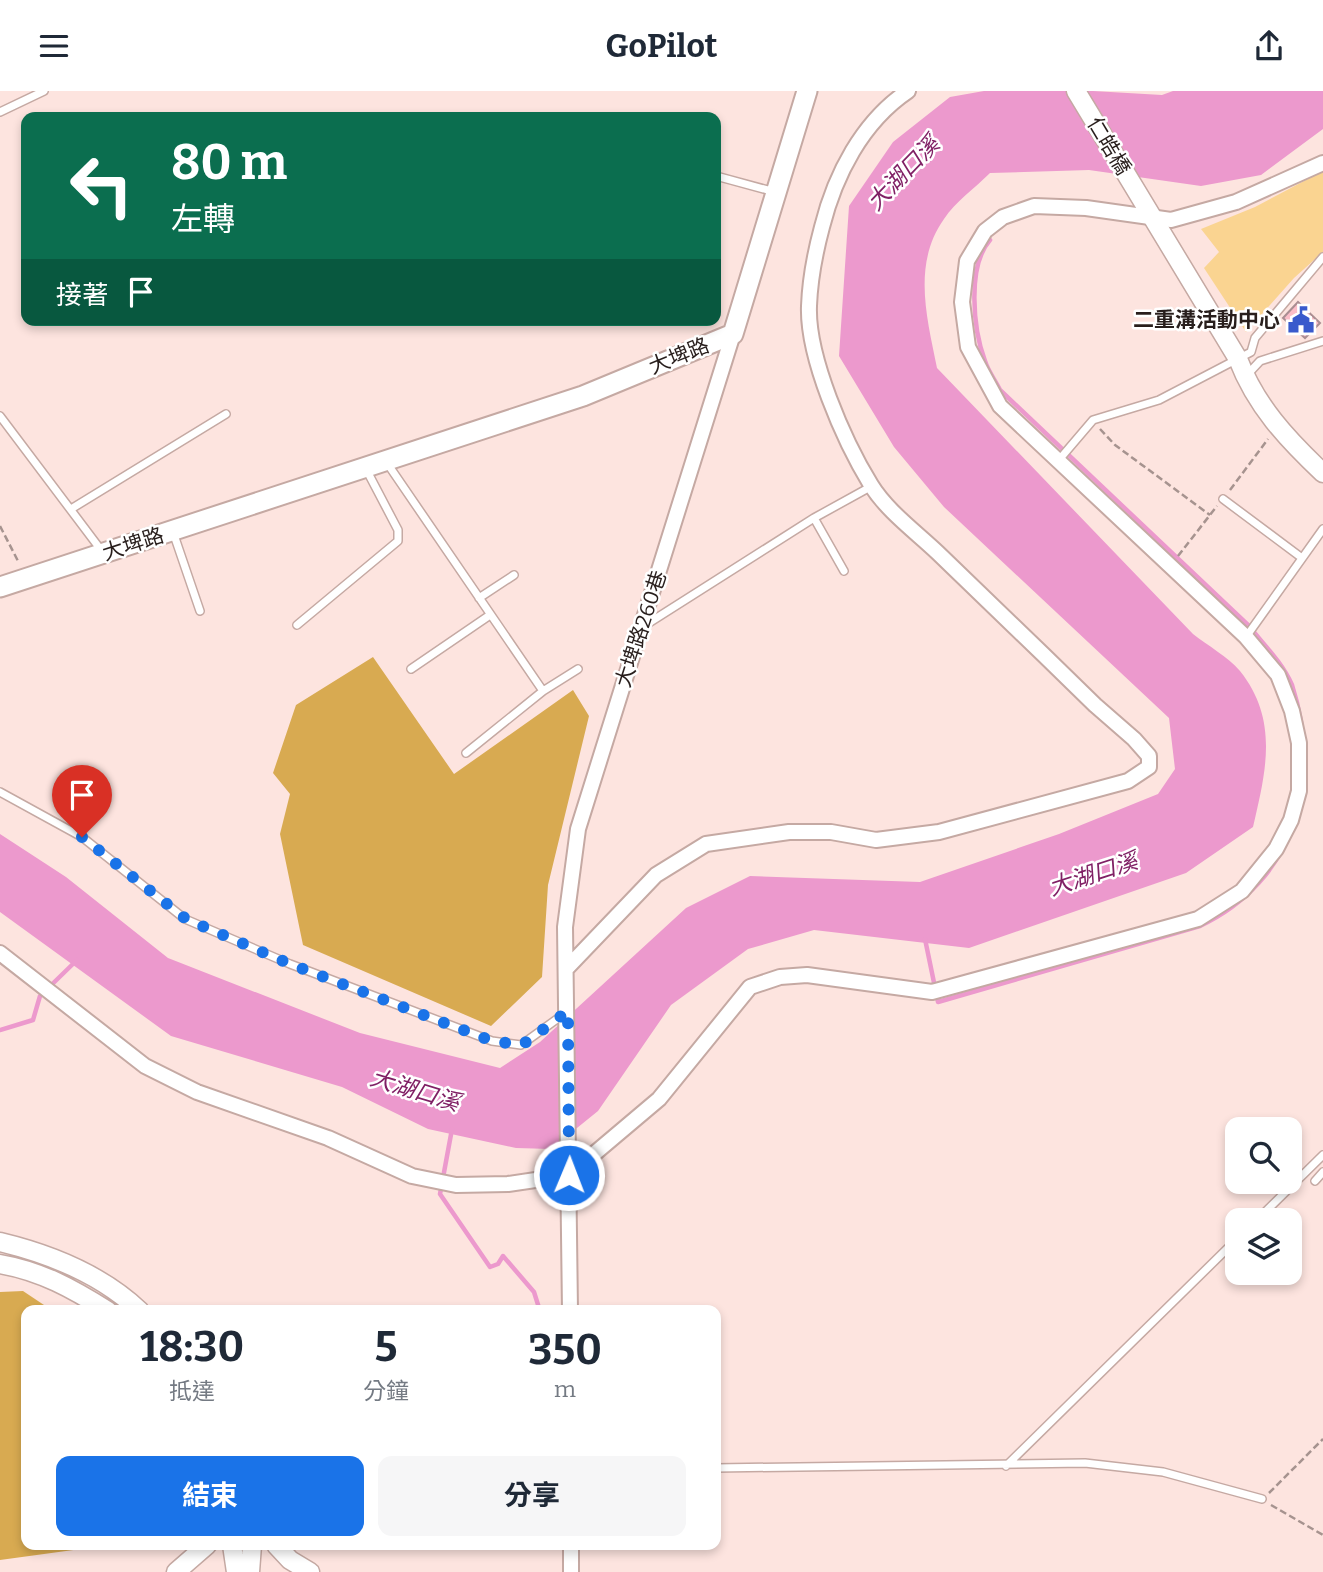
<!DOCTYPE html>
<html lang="zh-TW">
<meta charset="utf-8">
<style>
body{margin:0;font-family:Bitter,"Noto Sans TC",serif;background:#f6f6f7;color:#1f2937;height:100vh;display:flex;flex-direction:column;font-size:26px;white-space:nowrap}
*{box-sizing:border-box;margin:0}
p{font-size:23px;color:#747a83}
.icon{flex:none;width:38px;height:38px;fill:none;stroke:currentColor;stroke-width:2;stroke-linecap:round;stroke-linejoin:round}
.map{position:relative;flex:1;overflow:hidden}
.details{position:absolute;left:21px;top:1214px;width:700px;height:245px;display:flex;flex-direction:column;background:#fff;border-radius:14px;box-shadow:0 4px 10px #0003}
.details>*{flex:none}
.hud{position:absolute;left:21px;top:21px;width:700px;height:214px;border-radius:14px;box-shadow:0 4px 10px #0003;background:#0b6e4f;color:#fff;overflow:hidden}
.controls{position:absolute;left:1225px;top:1026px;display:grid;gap:14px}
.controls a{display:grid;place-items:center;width:77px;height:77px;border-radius:14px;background:#fff;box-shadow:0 4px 10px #0003;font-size:35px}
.pin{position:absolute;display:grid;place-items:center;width:60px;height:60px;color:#fff;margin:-72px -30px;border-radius:50% 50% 50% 0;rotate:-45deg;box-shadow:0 0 7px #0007}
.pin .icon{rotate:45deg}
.me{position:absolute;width:77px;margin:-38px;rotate:1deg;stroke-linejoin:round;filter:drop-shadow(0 0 5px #0008)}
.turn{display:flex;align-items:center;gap:24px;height:147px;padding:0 35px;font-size:32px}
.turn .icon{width:91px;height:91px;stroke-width:2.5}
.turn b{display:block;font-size:49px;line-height:60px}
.then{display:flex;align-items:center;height:66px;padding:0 35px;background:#0003;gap:14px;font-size:26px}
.eta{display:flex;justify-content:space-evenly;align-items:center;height:119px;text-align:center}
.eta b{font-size:42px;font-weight:700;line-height:49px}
.cta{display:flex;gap:14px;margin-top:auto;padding:14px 35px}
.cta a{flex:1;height:80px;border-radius:14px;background:#1a73e8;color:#fff;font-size:28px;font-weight:700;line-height:80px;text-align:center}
.cta a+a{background:#f6f6f7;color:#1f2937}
header{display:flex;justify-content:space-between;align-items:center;height:91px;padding:0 35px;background:#fff;font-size:32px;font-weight:700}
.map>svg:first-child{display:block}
.green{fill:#fad491}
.forest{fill:#d8aa51}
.water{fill:#ec99cd}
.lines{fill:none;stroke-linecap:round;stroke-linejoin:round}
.stream{stroke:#ec99cd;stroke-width:4.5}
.building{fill:#fbbdc8;stroke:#aa8e92;stroke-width:2}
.service-casing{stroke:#c5a9a3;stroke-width:10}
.minor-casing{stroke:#c5a9a3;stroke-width:18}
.tertiary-casing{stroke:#c5a9a3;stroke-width:21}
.secondary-casing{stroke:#c5a9a3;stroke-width:23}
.path{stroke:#a6938f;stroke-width:2.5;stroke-dasharray:7 3.5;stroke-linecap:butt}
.service{stroke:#fff;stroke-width:7}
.minor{stroke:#fff;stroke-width:14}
.tertiary{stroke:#fff;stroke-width:18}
.secondary{stroke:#fff;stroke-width:19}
.route{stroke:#1a73e8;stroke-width:12;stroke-dasharray:0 21.6}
.labels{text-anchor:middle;stroke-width:5;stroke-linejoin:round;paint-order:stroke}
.street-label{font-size:21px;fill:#281e1c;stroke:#fff}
.poi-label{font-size:21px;font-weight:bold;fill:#281e1c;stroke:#fff;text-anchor:end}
.water-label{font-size:23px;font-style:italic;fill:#802065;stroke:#fff}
</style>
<header><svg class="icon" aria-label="menu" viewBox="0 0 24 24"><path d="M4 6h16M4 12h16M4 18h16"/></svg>GoPilot<svg class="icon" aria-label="share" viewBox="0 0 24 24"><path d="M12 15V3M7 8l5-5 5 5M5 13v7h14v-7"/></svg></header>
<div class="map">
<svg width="1323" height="1481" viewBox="0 0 1323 1481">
<rect width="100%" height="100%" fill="#fde4df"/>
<!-- green -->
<path class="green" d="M1323 80V161L1294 187 1246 241 1204 177 1219 161 1201 138 1255 116Z"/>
<!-- forest -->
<path class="forest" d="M373 566 454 683 573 599 589 625 548 794 542 886 491 935 303 854 280 743 290 703 273 682 296 614Z
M23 1200 53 1220H26V1454H110L0 1469V1201Z"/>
<!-- water -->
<path class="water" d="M984 0H1093L1162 4 1173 0H1323V38L1261 84 1201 95 1089 79 990 82C975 97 955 111 944 128 912 173 927 227 937 277L1193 543C1207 554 1228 566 1240 580 1279 629 1266 680 1253 736L1186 782 969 857 814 839 748 858 671 914 598 1020 551 1058 516 1057 428 1038 342 996 171 945 0 821V743L66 786 168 867 360 942 500 977 540 951 686 817 750 785 920 791 1059 743 1158 703 1175 678 1169 627 944 416 894 356 839 265 849 115 893 51 950 6Z"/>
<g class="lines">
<!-- stream -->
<path class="stream" d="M925 848 938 911 1200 835C1295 790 1323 690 1292 594 1282 571 1263 553 1248 534L1000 299C995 289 988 280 985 270 973 238 967 175 990 149
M0 939 33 929 40 905 77 869
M452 1038 440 1103 490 1176 498 1173 503 1165 534 1201 540 1220"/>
</g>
<!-- building -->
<path class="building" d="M1298 211 1320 232 1305 247 1283 227Z"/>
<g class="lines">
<!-- service casing -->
<g class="service-casing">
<path id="service" d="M0 21 44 0
M716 85 775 101
M1246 285 1260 270 1323 250
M0 325 101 459
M1058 370 1093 329 1159 309 1251 261 1255 247 1323 166
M387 372 543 600 466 662
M1223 408 1302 467
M71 418 226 323
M814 427 844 480
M173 441 200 520
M479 507 514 484
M297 534 398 450V439L366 378
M644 535 814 427 872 395
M1246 546 1323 438
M411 578 490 524
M543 600 578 578
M0 701 82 746 185 828 290 873 492 950 521 954 564 923
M1315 1090 1323 1081
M1257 1129 1323 1064
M1006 1375 1237 1148
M716 1377 1085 1372 1163 1381 1262 1408"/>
</g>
<!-- minor casing -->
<g class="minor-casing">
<path id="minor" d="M0 862 145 975 197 1001 328 1047 412 1085 456 1094 508 1093 569 1084 659 1008 750 896 780 886 807 884 932 901 1198 828 1242 800 1276 758 1291 729 1299 700V652L1292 620 1278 584 1246 546 1000 315 968 256 962 211 967 170 985 140 1003 126 1034 115 1086 117 1171 129 1236 111 1323 72
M567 877 656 784 706 753 789 741H831L876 749 939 741 1128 690 1149 676V665L1134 648 1095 614C1043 563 991 513 938 462 916 441 887 420 871 394 844 350 807 266 809 215 810 188 815 162 822 136 835 84 862 31 908 0
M570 1220 565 836 578 738 733 243
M571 1454V1481"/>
</g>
<!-- tertiary casing -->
<g class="tertiary-casing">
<path id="tertiary" d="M1076 0 1238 268C1256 315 1287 348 1323 382
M0 1151C50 1163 102 1184 140 1220
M0 1173C41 1180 73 1198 108 1220
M232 1454 236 1481
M276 1454 290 1469 310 1481
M176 1481 207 1454
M250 1481 252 1454"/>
</g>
<!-- secondary casing -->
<g class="secondary-casing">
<path id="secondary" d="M0 496 583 305 733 243 807 0"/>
</g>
<!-- path -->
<path class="path" d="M1100 338 1115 354 1210 424
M1230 399 1268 348
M0 435 19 472
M1178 465 1217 415
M1269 1402 1323 1348
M1271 1414 1323 1444"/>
<!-- service -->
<use href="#service" class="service"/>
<!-- minor -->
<use href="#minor" class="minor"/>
<!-- tertiary -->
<use href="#tertiary" class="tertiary"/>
<!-- secondary -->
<use href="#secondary" class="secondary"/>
</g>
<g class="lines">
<!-- route -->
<path class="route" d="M82 746 186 828 290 873 492 950 522 954 568 920 569 1084"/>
</g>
<!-- icons -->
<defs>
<g id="civic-bare" transform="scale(2.1)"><path d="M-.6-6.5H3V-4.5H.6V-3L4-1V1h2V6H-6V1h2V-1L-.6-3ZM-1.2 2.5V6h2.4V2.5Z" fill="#395acc" stroke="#fff" stroke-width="2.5" paint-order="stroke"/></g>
</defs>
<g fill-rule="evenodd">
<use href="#civic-bare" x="1301" y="229"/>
</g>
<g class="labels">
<!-- street labels -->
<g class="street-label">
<text transform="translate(1109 55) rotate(59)" y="7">仁皓橋</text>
<text transform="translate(679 265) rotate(-22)" y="7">大埤路</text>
<text transform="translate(133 453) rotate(-18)" y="7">大埤路</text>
<text transform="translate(641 538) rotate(-72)" y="7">大埤路260巷</text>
</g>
<!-- poi labels -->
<g class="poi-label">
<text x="1280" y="236">二重溝活動中心</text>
</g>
<!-- water labels -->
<g class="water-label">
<text transform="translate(903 82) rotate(-46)" y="8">大湖口溪</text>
<text transform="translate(1093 783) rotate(-18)" y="8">大湖口溪</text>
<text transform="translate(415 999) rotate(17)" y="8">大湖口溪</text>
</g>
</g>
</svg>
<div class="controls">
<a><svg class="icon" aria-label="search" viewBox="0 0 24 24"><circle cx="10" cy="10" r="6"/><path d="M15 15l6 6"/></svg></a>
<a><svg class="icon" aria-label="layers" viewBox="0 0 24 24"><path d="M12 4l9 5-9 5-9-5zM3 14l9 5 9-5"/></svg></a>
</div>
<div class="pin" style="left:82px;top:746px;background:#d93025"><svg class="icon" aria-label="arrive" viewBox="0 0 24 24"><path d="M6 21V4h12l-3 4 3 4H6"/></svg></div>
<svg class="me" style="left:569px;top:1084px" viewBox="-20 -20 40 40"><circle r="17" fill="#1a73e8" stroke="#fff" stroke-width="3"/><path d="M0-11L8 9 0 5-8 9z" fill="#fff"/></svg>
<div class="hud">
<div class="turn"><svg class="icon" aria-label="left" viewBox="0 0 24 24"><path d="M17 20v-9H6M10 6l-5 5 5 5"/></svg><div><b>80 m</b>左轉</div></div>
<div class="then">接著<svg class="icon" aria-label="arrive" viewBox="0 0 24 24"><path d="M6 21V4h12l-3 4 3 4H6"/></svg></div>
</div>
<section class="details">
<div class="eta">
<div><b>18:30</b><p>抵達</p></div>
<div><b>5</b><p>分鐘</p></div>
<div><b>350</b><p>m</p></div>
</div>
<div class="cta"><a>結束</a><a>分享</a></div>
</section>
</div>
